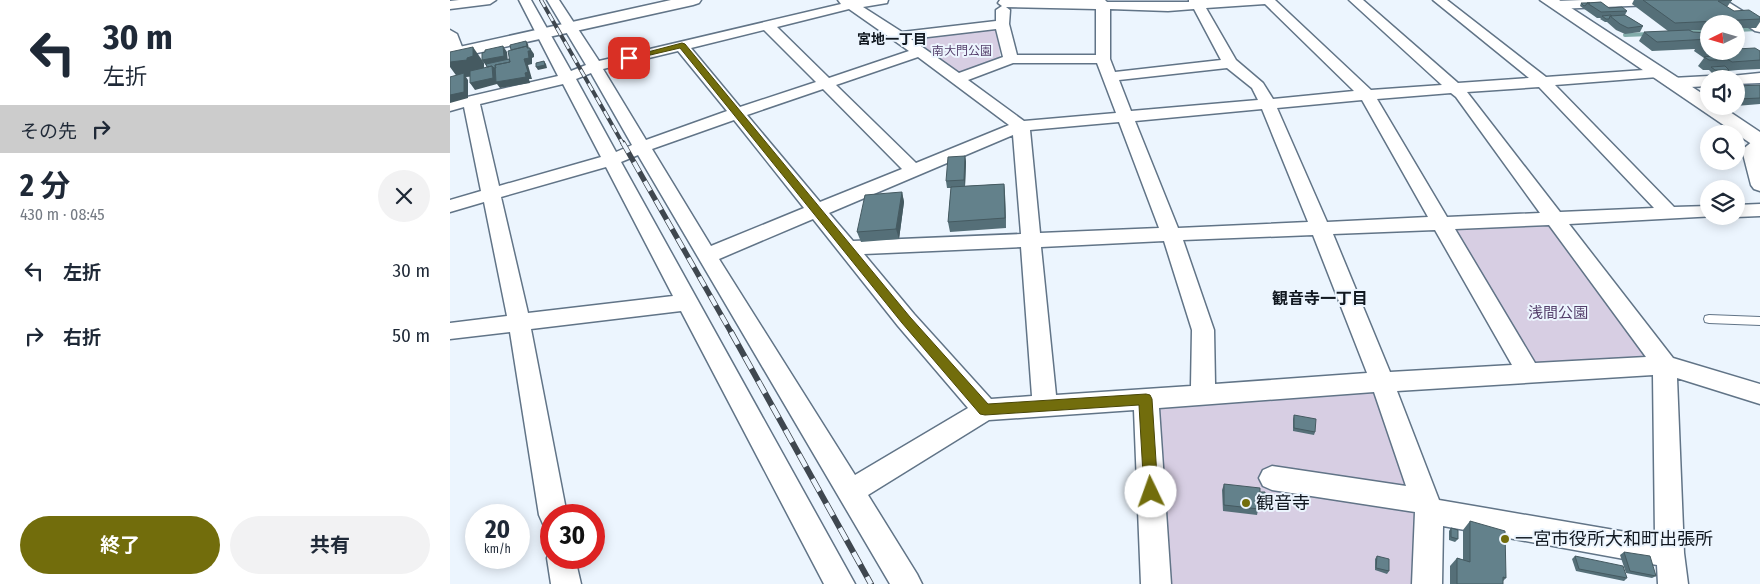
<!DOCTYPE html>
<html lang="ja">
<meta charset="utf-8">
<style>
body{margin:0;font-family:"Fira Sans Condensed","Noto Sans JP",sans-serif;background:#f2f2f3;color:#1f2937;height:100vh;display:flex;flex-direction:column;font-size:19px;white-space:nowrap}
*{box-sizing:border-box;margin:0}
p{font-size:16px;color:#747a83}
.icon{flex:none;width:28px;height:28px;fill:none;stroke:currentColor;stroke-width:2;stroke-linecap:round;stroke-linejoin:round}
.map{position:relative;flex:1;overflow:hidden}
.panel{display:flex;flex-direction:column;background:#fff;width:450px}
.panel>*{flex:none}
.guide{background:#fff;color:#1f2937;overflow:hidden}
.needle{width:32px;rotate:265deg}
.buttons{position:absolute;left:1250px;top:15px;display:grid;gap:10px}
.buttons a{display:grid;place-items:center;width:45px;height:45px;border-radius:50%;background:#fff;box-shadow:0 2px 12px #0003;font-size:25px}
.speed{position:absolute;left:15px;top:504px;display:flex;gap:10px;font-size:25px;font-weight:700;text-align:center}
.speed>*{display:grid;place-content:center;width:65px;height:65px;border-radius:50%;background:#fff;box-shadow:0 2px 12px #0003;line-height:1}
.speed small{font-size:12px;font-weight:400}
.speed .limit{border:8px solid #d22;background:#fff;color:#111}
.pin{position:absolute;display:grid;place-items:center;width:42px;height:42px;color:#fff;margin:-21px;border-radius:10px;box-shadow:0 2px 8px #0006}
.me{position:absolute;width:55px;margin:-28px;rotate:357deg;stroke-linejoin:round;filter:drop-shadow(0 0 4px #0008)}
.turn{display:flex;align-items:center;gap:18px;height:105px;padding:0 20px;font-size:22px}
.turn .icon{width:65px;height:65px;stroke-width:2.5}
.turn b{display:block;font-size:35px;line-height:42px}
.then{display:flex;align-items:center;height:48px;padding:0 20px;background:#0003;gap:10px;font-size:19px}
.round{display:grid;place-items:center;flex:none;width:52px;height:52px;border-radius:26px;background:#f2f2f3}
.summary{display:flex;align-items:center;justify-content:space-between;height:85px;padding:0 20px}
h1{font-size:30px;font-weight:700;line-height:38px}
.button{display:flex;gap:10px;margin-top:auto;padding:10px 20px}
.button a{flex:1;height:58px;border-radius:30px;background:#726d0c;color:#fff;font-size:20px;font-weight:700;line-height:58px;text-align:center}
.button a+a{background:#f2f2f3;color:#1f2937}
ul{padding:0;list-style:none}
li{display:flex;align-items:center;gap:15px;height:65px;padding:0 20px}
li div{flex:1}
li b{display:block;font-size:19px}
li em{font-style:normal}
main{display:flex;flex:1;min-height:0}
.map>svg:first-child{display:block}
.green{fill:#d7cee3}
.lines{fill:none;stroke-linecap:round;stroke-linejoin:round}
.stream{stroke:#82acaa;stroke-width:4}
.service-casing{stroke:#617487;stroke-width:2}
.minor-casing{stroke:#617487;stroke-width:3}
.tertiary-casing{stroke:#617487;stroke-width:3}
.service{fill:#fff;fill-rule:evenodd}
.minor{fill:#fff;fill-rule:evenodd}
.tertiary{fill:#fff;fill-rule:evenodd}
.rail-far2-casing{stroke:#3f474f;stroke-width:4}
.rail-far1-casing{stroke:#3f474f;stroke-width:5.5}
.rail-casing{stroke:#3f474f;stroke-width:6}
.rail-far2{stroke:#ecf5fe;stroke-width:2.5;stroke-dasharray:8;stroke-linecap:butt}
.rail-far1{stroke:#ecf5fe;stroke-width:4;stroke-dasharray:11;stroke-linecap:butt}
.rail{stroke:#ecf5fe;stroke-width:4.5;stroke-dasharray:14;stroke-linecap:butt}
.wall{fill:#556f78}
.shaded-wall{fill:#455a61}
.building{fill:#63818b;stroke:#455a61}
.route{fill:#726d0c;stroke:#4a4708}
.poi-dot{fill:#726d0c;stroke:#ecf5fe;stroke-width:2}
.labels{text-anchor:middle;stroke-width:4;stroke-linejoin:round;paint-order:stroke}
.far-park-label{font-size:12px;fill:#543f6b;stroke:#ecf5fe}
.far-neighbourhood-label{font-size:14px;font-weight:bold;fill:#111820;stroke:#ecf5fe}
.park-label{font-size:15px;fill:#543f6b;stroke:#ecf5fe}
.neighbourhood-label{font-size:16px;font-weight:bold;fill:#111820;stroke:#ecf5fe}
.near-poi-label{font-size:18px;fill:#111820;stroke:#ecf5fe;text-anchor:start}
</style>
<main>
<section class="panel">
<div class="guide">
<div class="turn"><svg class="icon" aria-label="left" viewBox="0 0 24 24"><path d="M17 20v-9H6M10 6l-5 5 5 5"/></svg><div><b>30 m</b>左折</div></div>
<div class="then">その先<svg class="icon" aria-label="right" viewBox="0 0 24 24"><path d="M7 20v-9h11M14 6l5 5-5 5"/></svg></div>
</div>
<div class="summary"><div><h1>2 分</h1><p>430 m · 08:45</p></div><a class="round"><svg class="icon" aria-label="close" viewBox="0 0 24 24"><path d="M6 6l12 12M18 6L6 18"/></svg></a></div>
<ul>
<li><svg class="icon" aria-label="left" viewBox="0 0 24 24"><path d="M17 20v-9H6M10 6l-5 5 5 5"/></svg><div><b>左折</b></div><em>30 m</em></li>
<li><svg class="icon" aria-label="right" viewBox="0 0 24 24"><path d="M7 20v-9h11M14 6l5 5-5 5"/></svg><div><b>右折</b></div><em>50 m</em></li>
</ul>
<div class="button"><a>終了</a><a>共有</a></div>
</section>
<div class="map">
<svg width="1310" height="584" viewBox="0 0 1310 584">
<rect width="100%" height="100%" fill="#ecf5fe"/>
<!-- green -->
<path class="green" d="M544 29 549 30 550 57 511 73 461 39 464 37Z
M1103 221 1208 362 1081 370 998 225Z
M924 390 966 494V584H713L707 404Z"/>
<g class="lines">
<!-- stream -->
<path class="stream" d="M1286 30 1308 29
M1235 32 1259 31
M1175 35 1200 34"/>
<!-- service casing -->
<g class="service-casing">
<path id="service" d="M1259 315 1310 317V325L1259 323 1255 322 1254 319 1255 316Z"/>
</g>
<!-- minor casing -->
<g class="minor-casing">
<path id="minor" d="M9 0H46L40 4 0 9V1Z
M69 0H81L121 71 136 65 97 0H109L149 61 391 4 388 0H438L437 3 413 7 452 32 546 21V10L552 6 548 3 550 0H655L657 2H739V0H825L921 90 992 85 899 0H913L1008 83 1079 78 983 0H997L1096 77 1208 69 1213 70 1215 73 1213 76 1208 77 1105 85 1224 207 1259 206V216H1266L1119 224 1223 358 1310 384V404L1227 378 1234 553 1238 584H1208L1207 565 993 526 992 584H962L965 512 822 490 813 486 809 478 813 470 822 466 956 486 924 392 709 408 721 584H691L684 410 539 420 418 495 467 574 472 584H440L188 155 171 162 405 584H374L231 311 81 329 117 515H101V527L93 524 89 515 60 332 0 339V323L57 316 34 202 0 212V200L31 191 14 107 0 111V101L108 76ZM815 4 904 91 823 99 813 83 786 60 756 8ZM556 7 646 9V55H567L559 24 560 10ZM399 9 459 51 379 78 327 27ZM660 9 718 11 744 9 771 60 665 72 660 59ZM546 29 553 57 509 73 461 39ZM314 30 366 82 290 107 241 48ZM228 51 277 111 196 140 153 69ZM468 57 559 125 466 163 386 85ZM563 63H647L666 113 574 121 518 80ZM777 68 802 88 808 100 681 111 669 80ZM141 73 182 145 166 152 126 79ZM113 84 151 157 49 186 30 104ZM1089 87 1204 208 1110 212 1017 92ZM373 89 452 169 370 202 297 115ZM1001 93 1006 97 1090 213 997 217 927 99ZM912 100 978 217 877 222 827 108ZM812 109 858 222 728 228 685 121ZM284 120 354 208 261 246 202 149ZM669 122 709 228 590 233 580 130ZM563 135 571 234 403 241 379 213ZM156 167 223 296 78 313 51 197ZM363 219 448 326 518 408 405 475 269 259ZM1099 225 1196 357 1085 363 1005 229ZM985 230 1062 365 940 372 883 234ZM863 235 917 373 765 384 764 330 733 240ZM714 241 742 330 741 386 606 395 591 247ZM571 247 582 396 541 399 464 314 414 254ZM1203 375 1205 537 989 500 947 391Z
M1133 0H1233L1227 4 1106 9 1100 5 1106 1Z
M1260 0H1275L1310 22V32L1305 31Z
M0 30 7 34 14 52 12 55 7 56 0 52Z
M1310 73V83L1286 84V79H1279L1281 76Z
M1259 76 1265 79H1259V86L1222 88 1217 86 1214 83 1217 80 1222 78Z
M1310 139V191L1304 189 1301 185 1292 150 1304 140Z
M1310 204V216L1286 217 1283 216H1286V205Z
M101 548V558H125L131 584H101L97 558Z"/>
</g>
<!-- tertiary casing -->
<g class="tertiary-casing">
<path id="tertiary" d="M221 0H251L249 3 243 5 0 59V49Z
M1090 0H1109L1259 98V106H1271L1310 132V147L1303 145Z"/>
</g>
<!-- service -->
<use href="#service" class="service"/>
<!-- minor -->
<use href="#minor" class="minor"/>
<!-- tertiary -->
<use href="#tertiary" class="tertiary"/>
<!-- rail-far2 casing -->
<g class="rail-far2-casing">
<path id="rail-far2" d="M91 0 173 144"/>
</g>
<!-- rail-far1 casing -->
<g class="rail-far1-casing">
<path id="rail-far1" d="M173 143 282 334"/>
</g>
<!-- rail casing -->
<g class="rail-casing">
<path id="rail" d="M281 332 421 584"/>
</g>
<!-- rail-far2 -->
<use href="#rail-far2" class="rail-far2"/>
<!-- rail-far1 -->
<use href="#rail-far1" class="rail-far1"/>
<!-- rail -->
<use href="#rail" class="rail"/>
</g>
<!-- wall -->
<path class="wall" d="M1184 0H1282L1277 7 1284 11 1310 17V22L1306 28H1286V24H1259V30H1240L1243 32 1259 33V51H1310V69L1288 70 1278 71 1277 73 1263 74 1259 70H1253L1248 66 1254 58 1244 51 1245 49 1202 51 1189 41 1194 32 1218 31 1182 4Z
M1151 2 1159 8 1177 11 1175 15 1193 26 1190 32 1175 34 1166 30 1157 22H1155L1150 19 1151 18H1147L1130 6 1131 3Z
M1310 85V104L1286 106V86Z
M515 156 516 162 515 186 554 184 555 194 556 228 500 232 498 222 501 188H497L496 181Z
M452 192 454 202 449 239 411 242 407 232Z
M844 415 865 432 864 435 843 431V419Z
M774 484 810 492 814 505 812 511 808 510 807 515 773 511 772 490Z
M1020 521 1056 578 1053 581V584H1000V566L1007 558 1013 560V530Z
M1001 528 1008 539 1005 542 999 540V531Z
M1174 552 1206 576 1202 578 1176 573 1170 555Z
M927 556 939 571 937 574 925 570V559Z
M1125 556 1177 578 1174 581 1126 571 1122 559Z"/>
<!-- shaded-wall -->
<path class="shaded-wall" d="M76 41 78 44 79 49 80 48 84 54V57L82 58V64L78 65 82 79H79L80 83 50 88 47 84 25 90 20 83 42 66 59 59 76 77 63 54Z
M53 46 57 52 58 62 37 67 32 60Z
M23 47 34 63V72L28 76 16 77 18 80V98L0 103V95L8 78 0 67V62Z
M94 61 96 64 97 68 88 70 86 67Z
M515 156 516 162 515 187 514 180Z
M554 184 555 194 556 228 555 218Z
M452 192 454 202 449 239 446 229Z"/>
<!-- building -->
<path class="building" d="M1193 0H1282L1268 1 1284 11 1299 10 1310 17V19L1225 23Z
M1151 2 1159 8 1172 7 1177 11 1151 12 1137 3Z
M1131 3H1140H1137L1136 5 1134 6Z
M1161 15 1162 16H1160L1159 19H1156L1152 16Z
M1175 15 1193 26 1178 28 1170 24 1160 16Z
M1239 30 1243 32 1259 33V39L1207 42 1194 32Z
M76 41 77 46 61 50 60 45Z
M1259 41V48L1250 42Z
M53 46 54 56 32 60V53L35 52V50Z
M77 46V48H80V51H78L79 58 74 59 78 72 75 73 76 77 46 82 45 65 60 62 58 51Z
M23 47V56L17 58V60L0 62V52Z
M1305 48 1310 51V60L1282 62 1279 60H1259L1254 57 1268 55 1263 51H1286V49Z
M59 59 60 62 45 65 46 68H44L42 66 37 67 36 64Z
M94 61 95 65 86 67V63Z
M42 66 43 78 20 83V71Z
M1275 66 1279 70H1265L1261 67Z
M14 73V92L0 95V77Z
M1310 85V98L1288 99 1286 98V86Z
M515 156 514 180 496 181 498 157Z
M554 184 555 218 498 222 501 187Z
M452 192 446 229 407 232 415 195Z
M844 415 866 419 865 432 844 428Z
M774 484 810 488V492H815L814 505 809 504V509L774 505Z
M1020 521 1055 531 1056 578 1053 577V584H1007V558L1020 562Z
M1001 528 1008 530V539L1001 537Z
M1174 552 1200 556 1206 576 1180 571Z
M927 556 939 559V571L926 568Z
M1125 556 1173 566 1177 578 1129 569Z"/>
<!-- route -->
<path class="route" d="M232 43 235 44 460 317 538 404 696 394 700 395 702 399 708 492 706 496 701 498 696 496 694 492 689 405 535 415 530 414 452 323 230 48 179 60 175 58Z"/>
<!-- markers -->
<g class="poi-dot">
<circle cx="796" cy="503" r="5"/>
<circle cx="1055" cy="539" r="5"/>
</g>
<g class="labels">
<!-- far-park labels -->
<g class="far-park-label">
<text x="512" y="55">南大門公園</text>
</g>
<!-- far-neighbourhood labels -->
<g class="far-neighbourhood-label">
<text x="442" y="44">宮地一丁目</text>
</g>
<!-- park labels -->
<g class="park-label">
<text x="1108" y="318">浅間公園</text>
</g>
<!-- neighbourhood labels -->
<g class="neighbourhood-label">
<text x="870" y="304">観音寺一丁目</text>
</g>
<!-- near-poi labels -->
<g class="near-poi-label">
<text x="806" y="509">観音寺</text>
<text x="1065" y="545">一宮市役所大和町出張所</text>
</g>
</g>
</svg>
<div class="buttons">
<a><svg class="needle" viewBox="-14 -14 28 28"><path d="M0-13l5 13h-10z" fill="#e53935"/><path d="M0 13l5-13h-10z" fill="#747a83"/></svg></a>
<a><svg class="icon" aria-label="sound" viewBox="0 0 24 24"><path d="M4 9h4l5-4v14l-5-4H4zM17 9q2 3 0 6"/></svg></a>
<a><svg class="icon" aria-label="search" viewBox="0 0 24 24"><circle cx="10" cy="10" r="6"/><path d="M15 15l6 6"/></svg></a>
<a><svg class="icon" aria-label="layers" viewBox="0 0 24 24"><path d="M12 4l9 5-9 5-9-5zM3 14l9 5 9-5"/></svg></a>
</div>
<div class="speed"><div>20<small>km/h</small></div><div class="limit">30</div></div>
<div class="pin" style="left:179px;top:58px;background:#d93025"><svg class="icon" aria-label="arrive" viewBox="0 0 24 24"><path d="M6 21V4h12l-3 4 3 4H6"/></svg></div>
<svg class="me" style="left:701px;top:492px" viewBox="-20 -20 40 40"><circle r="19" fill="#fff"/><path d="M0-13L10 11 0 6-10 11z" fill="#726d0c"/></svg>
</div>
</main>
